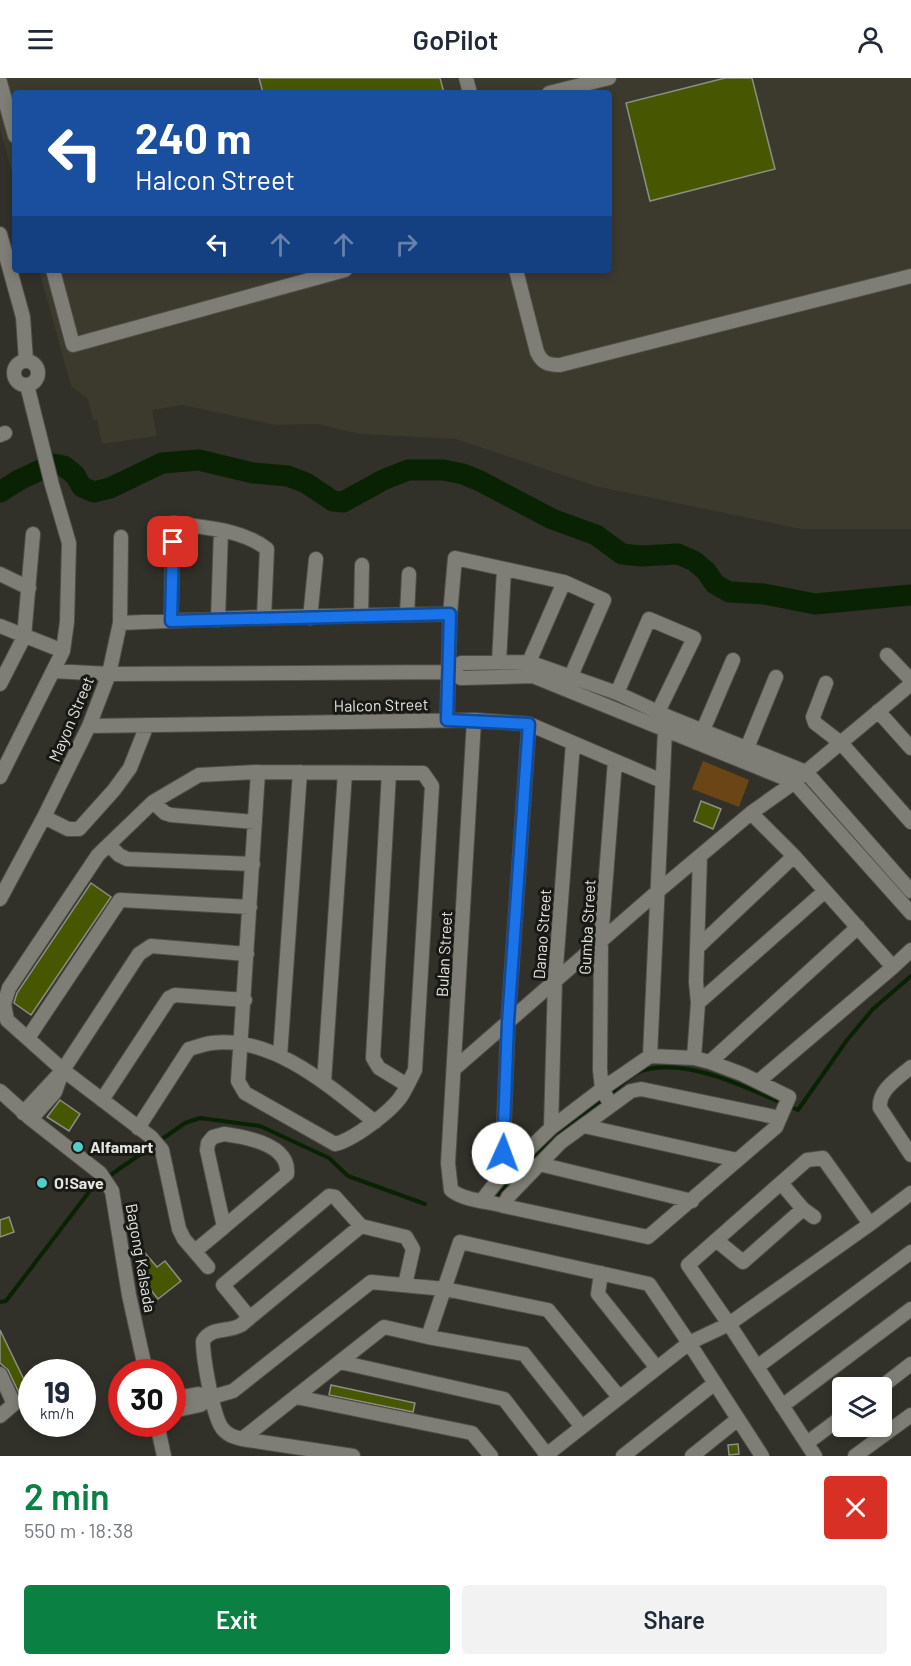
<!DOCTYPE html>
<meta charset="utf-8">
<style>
body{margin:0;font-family:Barlow,sans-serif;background:#f2f2f3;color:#1f2937;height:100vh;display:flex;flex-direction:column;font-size:22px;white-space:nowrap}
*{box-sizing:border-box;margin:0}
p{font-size:20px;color:#747a83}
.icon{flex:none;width:33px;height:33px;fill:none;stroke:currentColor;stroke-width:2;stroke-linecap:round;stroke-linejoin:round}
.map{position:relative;height:1378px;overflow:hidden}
.side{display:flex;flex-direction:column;background:#fff;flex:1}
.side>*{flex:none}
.top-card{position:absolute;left:12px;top:12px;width:600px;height:183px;border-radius:6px;box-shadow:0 3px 9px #0003;background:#1a4fa0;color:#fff;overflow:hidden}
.controls{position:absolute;left:832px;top:1299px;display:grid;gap:12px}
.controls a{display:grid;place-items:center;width:60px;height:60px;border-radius:6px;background:#fff;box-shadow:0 3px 9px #0003;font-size:30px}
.speed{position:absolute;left:18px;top:1281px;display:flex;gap:12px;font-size:30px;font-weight:700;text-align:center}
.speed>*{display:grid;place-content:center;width:78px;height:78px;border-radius:50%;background:#fff;box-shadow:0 3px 9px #0003;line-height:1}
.speed small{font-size:15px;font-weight:400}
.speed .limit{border:9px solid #d22;background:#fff;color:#111}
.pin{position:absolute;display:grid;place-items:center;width:51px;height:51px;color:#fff;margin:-26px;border-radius:12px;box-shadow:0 3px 9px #0006}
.me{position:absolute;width:66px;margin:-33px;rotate:2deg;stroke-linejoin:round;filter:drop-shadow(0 0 4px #0008)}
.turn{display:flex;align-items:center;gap:21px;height:126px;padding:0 24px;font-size:27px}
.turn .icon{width:78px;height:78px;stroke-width:2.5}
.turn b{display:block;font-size:42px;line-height:51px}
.lanes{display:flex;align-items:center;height:57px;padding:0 24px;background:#0003;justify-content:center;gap:30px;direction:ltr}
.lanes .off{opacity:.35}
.round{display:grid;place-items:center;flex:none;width:63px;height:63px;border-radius:6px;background:#f2f2f3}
.headline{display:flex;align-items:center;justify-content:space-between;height:102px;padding:0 24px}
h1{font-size:36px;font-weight:600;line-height:45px;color:#0b8043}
.cta{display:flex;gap:12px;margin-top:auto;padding:12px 24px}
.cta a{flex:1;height:69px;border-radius:6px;background:#0b8043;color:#fff;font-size:24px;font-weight:600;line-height:69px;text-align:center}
.cta a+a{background:#f2f2f3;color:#1f2937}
header{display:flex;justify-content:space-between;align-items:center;height:78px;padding:0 24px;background:#fff;font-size:27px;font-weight:600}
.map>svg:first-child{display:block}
.built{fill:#3c3a2c}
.green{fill:#6c4516}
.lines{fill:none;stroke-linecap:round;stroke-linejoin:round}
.stream{stroke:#0a2204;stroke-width:4}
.river{stroke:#0a2204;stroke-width:21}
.building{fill:#475701;stroke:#8c8f86;stroke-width:1.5}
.minor-casing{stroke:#4e4d47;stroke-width:16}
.minor{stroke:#7f7e76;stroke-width:14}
.route-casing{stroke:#114b97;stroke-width:15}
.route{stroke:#1a73e8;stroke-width:10}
.poi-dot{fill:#53cdcb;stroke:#181815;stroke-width:2}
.labels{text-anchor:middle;stroke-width:6;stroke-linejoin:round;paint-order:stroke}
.street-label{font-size:16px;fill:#e5e5e0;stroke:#181815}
.poi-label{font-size:16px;font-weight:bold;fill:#e5e5e0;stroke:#181815;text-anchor:start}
</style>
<header><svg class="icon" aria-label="menu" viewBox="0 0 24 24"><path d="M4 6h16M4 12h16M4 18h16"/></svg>GoPilot<svg class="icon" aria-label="person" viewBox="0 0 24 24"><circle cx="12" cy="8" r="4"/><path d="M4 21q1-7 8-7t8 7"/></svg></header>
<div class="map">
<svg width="911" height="1378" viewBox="0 0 911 1378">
<rect width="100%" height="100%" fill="#313029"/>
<!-- built -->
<path class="built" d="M0 0H911V451H801L595 408 456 361 360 356 317 346 276 347 182 327 152 332 157 358 102 366 97 342H93L88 321 71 308 39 192H609V15H15V105L0 51Z"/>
<!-- green -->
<path class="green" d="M703 683 749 702 739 729 692 711Z"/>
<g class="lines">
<!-- stream -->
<path class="stream" d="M610 1016C620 1008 632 995 644 992 691 979 755 1014 798 1032L847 962 873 931 911 898
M496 1120 538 1073 561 1052 604 1020
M0 1224 6 1223 92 1110 185 1045 200 1040 260 1048 329 1080 348 1098 425 1126"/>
<!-- river -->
<path class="river" d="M0 414 19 402 53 386 64 388 75 397 82 409 94 414 110 410 162 385 199 382 253 395 288 398 306 405 333 423 343 424 383 402 408 392H443L463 396 480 403 552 441 596 457 622 476 641 478 678 476 694 483 706 493 715 506 729 514 764 516 815 526 911 517"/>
</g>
<!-- building -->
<path class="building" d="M259 0H440L444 15H263Z
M725 0H752L775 91 650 123 626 25Z
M701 723 721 731 713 751 694 743Z
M91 805 111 819 31 937 14 925 17 915Z
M60 1022 80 1036 69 1053 47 1039Z
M9 1139 14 1154 0 1159V1142Z
M145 1175 157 1189 165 1183 181 1203 158 1221 142 1201 148 1196 136 1182Z
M0 1252 29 1312 20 1317 8 1292 0 1285Z
M331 1307 415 1325 413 1334 329 1317Z
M738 1366 739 1376 729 1377 728 1367Z"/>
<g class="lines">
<!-- minor casing -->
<g class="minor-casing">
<path id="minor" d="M466 0 470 15
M0 4 15 58
M549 15 609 0
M0 156 23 239 26 283
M53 192 73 267 345 192
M516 192 537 274C542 285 548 287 560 287L911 198
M14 295a12 12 0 1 1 24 0a12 12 0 1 1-24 0Z
M0 357 5 355
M0 496 29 510
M407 537 409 496
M361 538 362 487
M310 540 316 481
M218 542 221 452
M171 543 173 445C205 450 242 451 267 471L264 539
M120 545 264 539 450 536
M0 548 63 573
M887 577 911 602
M499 584 504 491
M529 584 564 504
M53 593 109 596 450 594 461 600 533 598 794 704 911 835
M450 594 461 585 529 584 617 615 671 640 806 694 911 813
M826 605 813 639 815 645 841 665 911 744
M0 606 24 559 33 456
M617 615 649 541 694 560 658 634
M878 633 911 670
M447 642 450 536 455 480 564 504 604 522 571 598
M474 642 448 1085 451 1112C465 1123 487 1123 504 1128L648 1159 776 1049 789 1019 742 996 710 984 694 980 650 978 602 1011 551 1050 502 1097 482 1122
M89 648 474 642 529 646 662 703
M703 652 733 582
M747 670 776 599
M389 695 373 980 379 990 407 1007
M0 699 63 573 67 544 69 465 52 407 27 307
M153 724 165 735 171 737 255 744
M751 735 794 778 893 889 759 1003
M44 739 68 751H79L114 712 130 690 147 647
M109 767 119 777 127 781 253 786
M700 778 696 904 698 925 825 813
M0 821 44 739 89 648 109 596 120 545 121 459
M697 870 794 778
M893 889 911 872
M28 960 120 822 250 829
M280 978 300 694
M650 978 665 652
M694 980 698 925
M710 984 858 849
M911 989C898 1000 878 1012 880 1030L911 1077
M454 991 657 814 751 735 789 708 911 606
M324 1004 345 695
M0 1013 31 1041 100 1095 112 1113 129 1217 146 1294
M102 1022 169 920 175 917 245 922
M611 1027 602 1011 600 992 601 862 615 683
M23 1035 63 992 139 876 151 868 247 876
M31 1041 55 1014 61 997
M584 1048 737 1082
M138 1050 189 971C196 969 204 966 212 965 274 958 329 1008 375 1044
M551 1050 555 902 573 665
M224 1056C247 1059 290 1067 287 1096L224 1149 207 1072 208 1065 213 1059Z
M539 1086 692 1123
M502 1097 508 944 529 646
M781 1105 803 1131
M504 1128 508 1119 561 1064 631 1013 641 1011 780 1040
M870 1146 911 1115
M716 1162 743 1184 803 1131 814 1139
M195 1173 224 1149
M208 1189 184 1161 179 1151 162 1072 151 1059 63 992 7 942 4 926 9 910 98 777 153 724 199 697 258 694 423 695 432 708 415 992C411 1000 407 1009 402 1017 392 1033 353 1062 335 1066L245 1015 238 1003 258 694
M601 1195 598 1216 657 1290
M249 1239 223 1207 329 1118 335 1119 361 1148 406 1159 413 1171 405 1207
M428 1259 460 1164 649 1206 689 1265 545 1378
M340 1284 504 1321 547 1377
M757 1289 911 1174
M0 1296 14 1326 0 1338
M880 1310 911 1286
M296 1319 472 1355 491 1378
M172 1321 198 1316 212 1319
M782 1328 911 1231
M172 1333 200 1327 212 1319 233 1313 371 1204 445 1211 548 1232 619 1319
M157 1346 164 1378
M242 1361 384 1249 428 1259 524 1276 582 1349
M807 1365 843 1338
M353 1378 242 1361C234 1359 227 1357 222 1350 213 1338 203 1280 203 1263 212 1248 227 1255 241 1247L361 1148
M623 1378 715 1305
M692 1378 738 1341
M762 1378 689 1265 729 1246 688 1187 807 1082 823 1080 870 1146 729 1246 815 1378
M855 1378 911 1337"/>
</g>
<!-- minor -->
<use href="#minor" class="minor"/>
</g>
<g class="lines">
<!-- route casing -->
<g class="route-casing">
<path id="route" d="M173 464 171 543 450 536 447 642 529 646 508 944 503 1075"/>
</g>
<!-- route -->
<use href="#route" class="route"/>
</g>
<!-- markers -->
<g class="poi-dot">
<circle cx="78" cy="1069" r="6"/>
<circle cx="42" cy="1105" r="6"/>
</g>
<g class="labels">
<!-- street labels -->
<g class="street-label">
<text transform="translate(381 627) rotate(-1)" y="6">Halcon Street</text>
<text transform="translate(71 641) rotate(-67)" y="6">Mayon Street</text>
<text transform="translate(587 849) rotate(-87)" y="6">Gumba Street</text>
<text transform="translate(542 856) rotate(-86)" y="6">Danao Street</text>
<text transform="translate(444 876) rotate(-87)" y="6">Bulan Street</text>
<text transform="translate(141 1180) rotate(80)" y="6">Bagong Kalsada</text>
</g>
<!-- poi labels -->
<g class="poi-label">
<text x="90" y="1075">Alfamart</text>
<text x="54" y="1111">O!Save</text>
</g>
</g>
</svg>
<div class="controls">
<a><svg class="icon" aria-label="layers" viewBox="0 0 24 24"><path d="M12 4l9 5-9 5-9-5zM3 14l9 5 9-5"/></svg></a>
</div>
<div class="speed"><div>19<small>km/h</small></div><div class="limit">30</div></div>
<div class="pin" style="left:173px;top:464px;background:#d93025"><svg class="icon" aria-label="arrive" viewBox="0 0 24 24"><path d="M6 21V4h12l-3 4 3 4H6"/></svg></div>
<svg class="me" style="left:503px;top:1075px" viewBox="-20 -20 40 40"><circle r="19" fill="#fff"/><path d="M0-13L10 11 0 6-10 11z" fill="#1a73e8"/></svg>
<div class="top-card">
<div class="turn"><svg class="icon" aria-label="left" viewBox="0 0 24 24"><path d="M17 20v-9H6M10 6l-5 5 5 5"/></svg><div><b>240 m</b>Halcon Street</div></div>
<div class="lanes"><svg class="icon" aria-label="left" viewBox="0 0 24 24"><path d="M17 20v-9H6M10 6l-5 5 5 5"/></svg><svg class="icon off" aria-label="ahead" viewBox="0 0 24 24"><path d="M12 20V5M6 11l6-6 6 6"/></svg><svg class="icon off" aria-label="ahead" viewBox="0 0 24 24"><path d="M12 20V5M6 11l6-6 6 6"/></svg><svg class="icon off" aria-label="right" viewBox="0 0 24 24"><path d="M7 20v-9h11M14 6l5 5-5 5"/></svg></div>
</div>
</div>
<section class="side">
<div class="headline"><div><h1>2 min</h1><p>550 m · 18:38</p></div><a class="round" style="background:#d93025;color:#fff"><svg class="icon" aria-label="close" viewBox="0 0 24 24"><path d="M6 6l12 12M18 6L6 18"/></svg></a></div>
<div class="cta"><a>Exit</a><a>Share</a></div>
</section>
